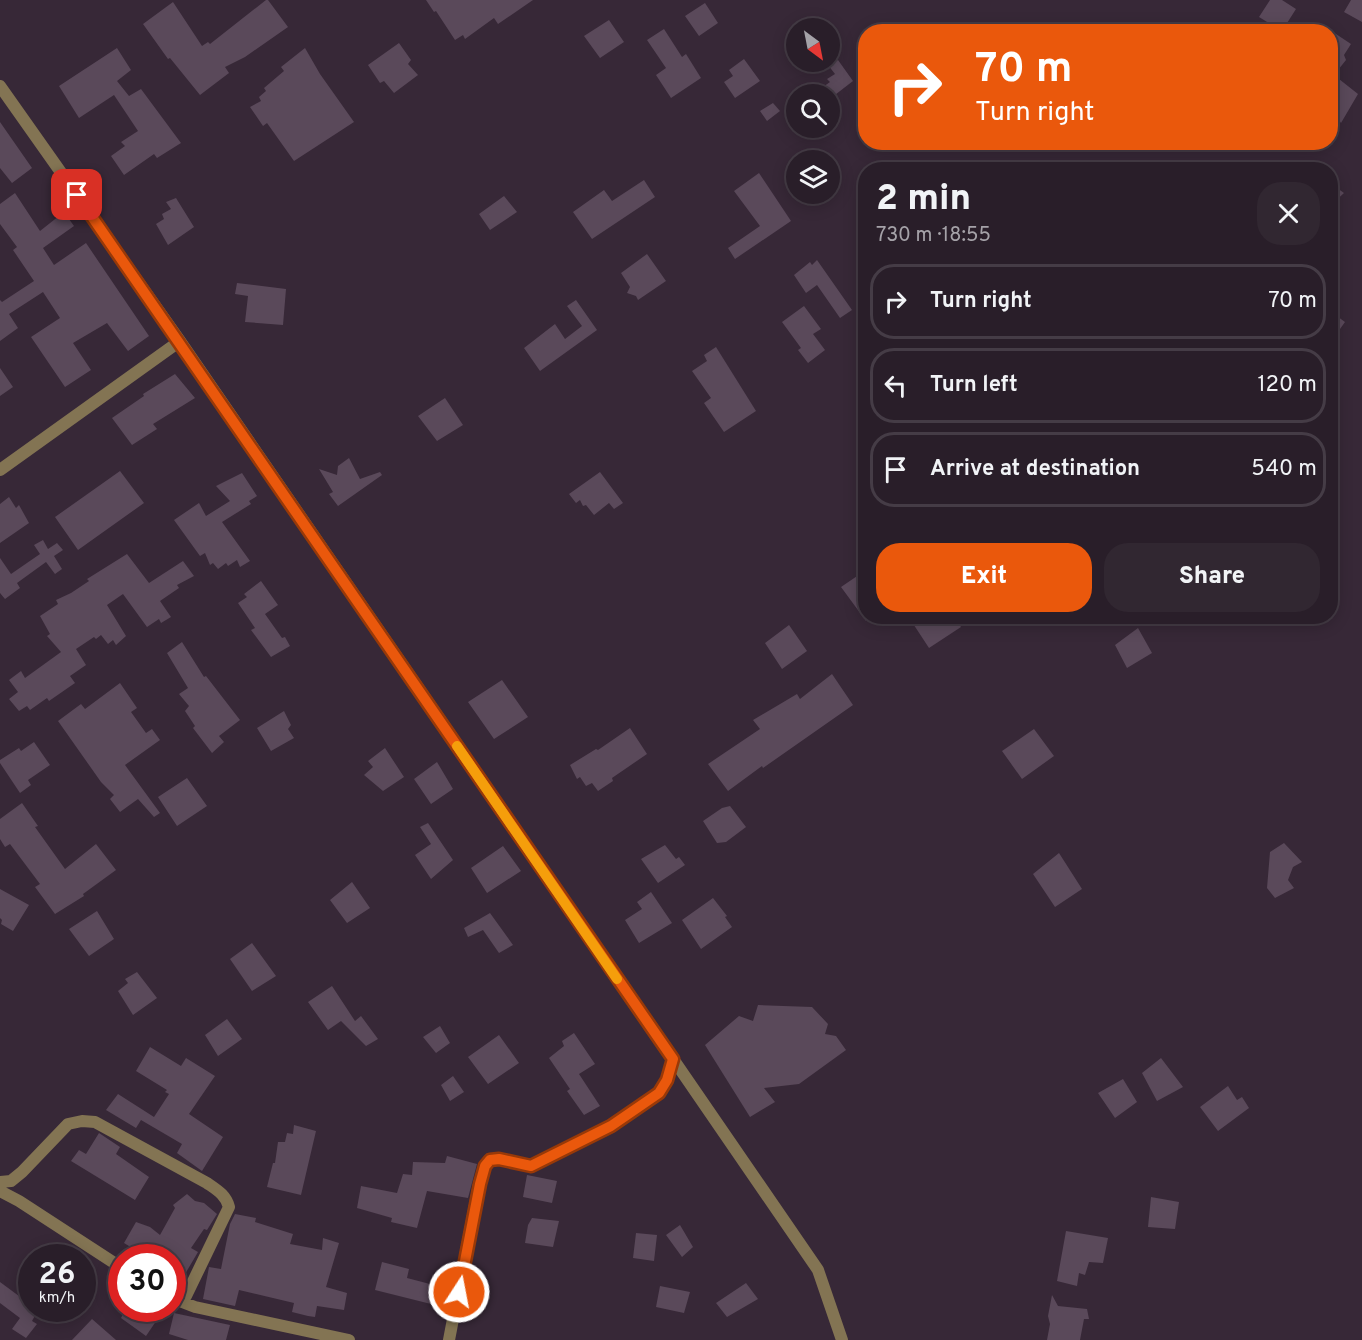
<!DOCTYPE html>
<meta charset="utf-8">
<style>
body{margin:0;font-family:Overpass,sans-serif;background:#312731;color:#f1f3f6;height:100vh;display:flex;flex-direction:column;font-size:22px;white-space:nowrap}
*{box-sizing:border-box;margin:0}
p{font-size:20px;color:#a5a2a8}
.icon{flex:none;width:33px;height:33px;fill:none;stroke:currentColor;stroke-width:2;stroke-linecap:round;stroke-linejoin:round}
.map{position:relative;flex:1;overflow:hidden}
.sheet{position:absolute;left:858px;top:162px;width:480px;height:462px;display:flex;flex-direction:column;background:#291e29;border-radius:24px;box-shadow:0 3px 15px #0003,0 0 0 2px #453c46}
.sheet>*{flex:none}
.top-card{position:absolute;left:858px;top:24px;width:480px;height:126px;border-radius:24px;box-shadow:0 3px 15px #0003,0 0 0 2px #453c46;background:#ea580c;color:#fff;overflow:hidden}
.needle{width:39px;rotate:148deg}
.fabs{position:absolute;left:786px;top:18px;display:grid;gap:12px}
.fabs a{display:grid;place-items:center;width:54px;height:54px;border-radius:50%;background:#291e29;box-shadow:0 3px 15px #0003,0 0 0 2px #453c46;font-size:30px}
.speed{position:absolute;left:18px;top:1244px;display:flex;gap:12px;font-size:30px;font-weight:700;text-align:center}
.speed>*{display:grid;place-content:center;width:78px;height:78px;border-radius:50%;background:#291e29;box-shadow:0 3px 15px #0003,0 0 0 2px #453c46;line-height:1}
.speed small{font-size:15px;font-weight:400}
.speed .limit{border:9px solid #d22;background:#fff;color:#111}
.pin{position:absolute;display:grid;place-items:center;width:51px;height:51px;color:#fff;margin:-26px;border-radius:12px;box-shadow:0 3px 9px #0006}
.me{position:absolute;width:66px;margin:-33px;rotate:11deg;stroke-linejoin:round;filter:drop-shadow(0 0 4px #0008)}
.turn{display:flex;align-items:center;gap:21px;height:126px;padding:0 18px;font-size:27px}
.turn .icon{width:78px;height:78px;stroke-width:2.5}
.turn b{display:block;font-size:42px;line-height:51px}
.round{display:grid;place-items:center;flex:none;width:63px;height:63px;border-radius:24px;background:#312731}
.headline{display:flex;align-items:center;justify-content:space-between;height:102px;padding:0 18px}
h1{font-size:36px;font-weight:800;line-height:45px}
.action{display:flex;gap:12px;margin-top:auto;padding:12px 18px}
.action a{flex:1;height:69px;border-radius:24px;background:#ea580c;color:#fff;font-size:24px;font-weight:800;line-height:69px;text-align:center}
.action a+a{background:#312731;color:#f1f3f6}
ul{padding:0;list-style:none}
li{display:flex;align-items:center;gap:18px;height:75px;margin:0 12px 9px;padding:0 6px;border:3px solid #453c46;border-radius:24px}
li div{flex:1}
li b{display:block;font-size:22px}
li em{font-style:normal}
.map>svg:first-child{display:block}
.building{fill:#5a495a}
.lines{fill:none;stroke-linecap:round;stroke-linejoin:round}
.minor{stroke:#837453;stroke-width:12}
.route-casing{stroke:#983908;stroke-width:15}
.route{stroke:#ea580c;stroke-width:10}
.slow{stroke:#f59e0b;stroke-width:10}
</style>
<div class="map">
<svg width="1362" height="1340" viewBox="0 0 1362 1340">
<rect width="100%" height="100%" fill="#372837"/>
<!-- building -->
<path class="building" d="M266 0H268L288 27 245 57 225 67 229 73 200 95 170 58 168 59 143 24 173 2 202 46 208 42 210 44Z
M426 0H533L498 24 494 18 465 39 463 35 455 40 436 11 434 12Z
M1270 0H1282L1296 9 1282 31 1259 17Z
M1351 0H1362V22L1344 12Z
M705 3 718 23 699 36 685 16Z
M609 20 624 42 600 58 584 36Z
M664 29 682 57 686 54 701 78 671 98 656 75 666 68 647 40Z
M1330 30 1351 44 1344 55 1346 60 1338 70 1330 66Z
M399 43 411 60 408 64 418 75 394 93 384 81 380 83 368 65Z
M117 48 131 70 117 81 129 96 141 89 181 143 157 158 154 154 124 175 111 156 125 146 121 142 138 131 114 95 79 118 59 86Z
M305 48 320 74 354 122 294 161 267 123 263 126 250 107 261 101 259 97 266 91 264 88 284 71 281 67Z
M744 59 760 81 735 98 724 82 733 76 729 70Z
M838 60 853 81 831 98 823 87 830 82 827 79 835 74 828 65Z
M1339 79 1358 94 1341 123 1330 107V94Z
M773 103 780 111 767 121 760 111Z
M0 122 32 168 12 183 0 168Z
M759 173 791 221 735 259 728 248 760 226 734 191Z
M644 180 655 197 592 239 573 212 604 190 612 201Z
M1330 183 1344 193 1330 206Z
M15 193 40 231 64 212 74 226 43 248 54 265 86 243 149 336 128 351 107 323 73 343 91 370 65 387 31 337 60 318 43 292 9 314 18 328 0 341V300L2 302 34 281 13 250 17 247 0 224V204Z
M504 196 517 212 490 230 479 214Z
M176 198 194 227 168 245 156 224 164 219 162 214 171 209 166 202Z
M647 254 666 281 638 300 636 296 627 293 630 287 621 273Z
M817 260 852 310 840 318 817 285 806 293 794 275 810 262 812 265Z
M237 283 286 289 283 325 245 322 248 296 235 294Z
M576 300 597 330 540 371 524 348 555 324 565 339 582 326 567 306Z
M804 306 821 329 813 334 825 350 808 363 798 350 801 348 782 322Z
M1330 311 1345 322 1330 343Z
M716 347 756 411 724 432 704 403 711 398 692 371 707 361 704 355Z
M0 368 13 387 0 396Z
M175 374 195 398 153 424 157 429 132 445 112 418 144 396 143 394Z
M445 398 463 425 437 441 418 416Z
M349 458 360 479 380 472 382 475 338 506 329 494 333 492 319 469 337 475 338 466Z
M120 471 144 503 78 550 55 517Z
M600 472 623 503 614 509 609 503 594 515 586 505 583 506 580 500 576 503 569 494Z
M242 473 257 496 249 501 251 504 222 522 250 561 240 567 237 560 228 566 226 563 218 569 213 563 210 565 205 553 200 556 174 520 199 503 206 516 230 501 216 486Z
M9 497 16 508 19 505 29 523 0 543V504Z
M43 540 48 549 57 543 63 550 54 556 62 569 55 574 46 562 17 583 20 588 5 599 0 593V558L11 574 40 554 34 545Z
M127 554 149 583 183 561 194 576 177 585 179 588 160 601 171 617 161 623 159 619 147 627 123 594 107 605 126 636 116 645 113 640 108 644 101 635 96 639 94 637 76 649 86 665 70 676 75 683 49 701 47 698 30 710 27 706 19 711 9 699 18 692 9 680 21 671 25 678 61 652 47 636 50 634 40 616 58 604 56 600 71 593 89 581 87 579Z
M866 570V621L841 587Z
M261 581 278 605 265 614 282 638 285 637 290 646 271 657 251 630 255 628 238 603 247 597 244 594Z
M908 616H954L961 627 929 648Z
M789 625 807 651 782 669 765 643Z
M1138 628 1152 653 1127 668 1115 645Z
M182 642 204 677 206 676 240 720 219 736 224 742 212 753 193 728 195 726 185 711 189 706 179 694 188 688 167 653Z
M832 674 853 705 763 768 762 766 728 791 708 764 760 729 753 720 797 694 800 699Z
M502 680 528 717 494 739 468 702Z
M120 683 137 708 131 712 146 733 152 729 160 740 125 765 160 813 154 817 138 799 120 812 110 799 114 795 101 782 58 721 81 704 85 709Z
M284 711 291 725 288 729 294 738 271 751 257 728Z
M630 728 647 754 612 778 613 781 598 791 592 783 586 786 580 777 577 779 570 765 596 749 598 750Z
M1034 729 1054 756 1022 779 1002 751Z
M34 742 50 765 28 780 31 785 20 793 0 763V760L19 748 21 751Z
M385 748 404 777 383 791 364 775 373 767 368 761Z
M437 762 453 789 431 804 414 779Z
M187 778 207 806 177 826 158 797Z
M22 803 38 826 35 827 65 869 96 844 116 870 83 894 84 896 55 914 35 887 40 884 10 844 5 847 0 839V819Z
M730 806 746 827 726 842 717 843 703 821 722 808Z
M428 823 453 860 431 879 415 855 431 844 420 827Z
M1284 843 1302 862 1293 867 1288 880 1294 888 1275 898 1267 888 1270 852Z
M665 845 676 859 679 857 685 865 658 883 641 859Z
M503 846 521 871 487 893 471 868Z
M1059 853 1082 889 1055 907 1033 874Z
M352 882 370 908 347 923 330 900Z
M0 889 29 905 13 931 1 924 2 920 0 918Z
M651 892 672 923 639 943 625 920 642 909 637 902Z
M713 898 727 916 725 917 732 927 701 949 682 920Z
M97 911 114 939 89 956 69 929Z
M490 913 513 945 499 953 483 930 468 937 464 928Z
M252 943 276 976 252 991 230 959Z
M137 972 157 998 133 1015 118 991 128 983 125 979Z
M332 986 355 1021 361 1016 378 1039 366 1046 341 1021 328 1030 308 1002Z
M758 1005 812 1007 828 1024 825 1034 836 1036 846 1050 799 1084 764 1088 775 1102 750 1117 705 1045 739 1016 753 1021Z
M227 1019 242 1039 218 1056 205 1035Z
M440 1026 450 1043 436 1053 423 1037Z
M574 1033 595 1064 579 1074 600 1106 584 1115 567 1091 570 1089 549 1058 564 1046 562 1041Z
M499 1035 519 1063 488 1084 468 1057Z
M150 1047 181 1066 186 1058 215 1076 189 1114 223 1137 202 1171 177 1153 182 1144 141 1120 136 1128 106 1110 118 1094 154 1117 169 1094 165 1092 167 1090 136 1071Z
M1161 1058 1183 1087 1157 1101 1142 1073Z
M453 1076 464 1092 450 1101 441 1085Z
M1123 1079 1137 1102 1115 1118 1098 1093Z
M1228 1086 1237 1100 1242 1097 1249 1108 1218 1131 1200 1107Z
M294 1125 316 1131 301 1195 267 1187 273 1163H275L278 1142H285L287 1133 293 1134Z
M99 1133 120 1147 116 1154 149 1177 135 1200 71 1161 79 1150 86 1154Z
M447 1156 477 1164 468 1198 427 1191 417 1228 391 1222 392 1218 357 1208 361 1186 397 1193 403 1174 412 1175 413 1162 445 1163Z
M527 1175 557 1181 552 1203 523 1197Z
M187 1194 195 1201 204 1203 217 1214 207 1230 204 1229 191 1248 198 1252 175 1291H172V1257H147L124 1243 136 1222 150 1227 160 1235 175 1208 173 1205Z
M1151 1197 1179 1202 1175 1229 1148 1227Z
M235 1214 256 1218 255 1222 293 1234 290 1244 322 1250 323 1238 339 1243 326 1287 347 1293 344 1310 317 1306 315 1317 308 1316 292 1312 294 1303 239 1290 235 1306 203 1299 209 1267 221 1269 230 1224Z
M532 1218 559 1221 553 1247 525 1243 528 1225Z
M680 1225 693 1247 682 1257 666 1235Z
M1066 1231 1108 1238 1103 1263 1089 1262 1085 1275 1079 1273 1077 1286 1057 1281Z
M636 1233 657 1235 654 1261 633 1258Z
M382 1262 409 1269 407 1278 449 1289 443 1307 375 1290Z
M0 1282 23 1299 37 1312 32 1321 37 1324 26 1338 12 1329 20 1318 0 1303Z
M746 1283 758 1299 727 1317 716 1303Z
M660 1286 690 1292 684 1313 656 1307Z
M1052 1295 1058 1306 1087 1309 1089 1319H1084L1080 1340H1047L1050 1324 1048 1316Z
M126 1308H165L146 1336 121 1318Z
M174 1313 230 1325 226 1340H188L169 1334Z
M92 1319 116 1340H72Z"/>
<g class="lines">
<!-- minor -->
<path class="minor" d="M0 86 180 341 818 1270 842 1340
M0 470 180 341
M0 1182 11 1181 22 1172 68 1124 82 1121 95 1122 207 1183C217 1190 226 1195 229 1207L186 1296 177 1300 172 1299
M0 1191 19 1201 122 1268
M177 1300 195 1307 349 1340
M449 1340 479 1184 485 1165 490 1160 499 1159 531 1166 611 1127 659 1093 667 1079 673 1059"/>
</g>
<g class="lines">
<!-- route casing -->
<g class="route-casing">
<path id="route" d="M77 195 673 1059 667 1080 659 1093 611 1126 531 1166 499 1159 490 1160 485 1166 480 1184 459 1292"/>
</g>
<!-- route -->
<use href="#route" class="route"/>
<!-- slow -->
<path class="slow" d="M457 746 617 979"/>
</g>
</svg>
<div class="fabs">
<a><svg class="needle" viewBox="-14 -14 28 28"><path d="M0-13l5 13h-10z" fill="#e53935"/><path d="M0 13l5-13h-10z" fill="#a5a2a8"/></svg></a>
<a><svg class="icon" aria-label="search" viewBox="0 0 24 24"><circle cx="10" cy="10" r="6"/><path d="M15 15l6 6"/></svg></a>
<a><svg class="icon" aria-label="layers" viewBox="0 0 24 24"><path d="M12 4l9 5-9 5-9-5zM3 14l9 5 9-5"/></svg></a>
</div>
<div class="speed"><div>26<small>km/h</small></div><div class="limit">30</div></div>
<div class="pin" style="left:77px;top:195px;background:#d93025"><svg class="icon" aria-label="arrive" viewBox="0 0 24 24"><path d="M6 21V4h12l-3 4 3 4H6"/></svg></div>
<svg class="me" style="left:459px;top:1292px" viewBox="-20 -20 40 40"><circle r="17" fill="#ea580c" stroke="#fff" stroke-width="3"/><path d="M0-11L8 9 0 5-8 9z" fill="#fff"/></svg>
<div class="top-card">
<div class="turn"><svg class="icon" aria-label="right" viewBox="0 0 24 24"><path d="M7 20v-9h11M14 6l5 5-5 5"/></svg><div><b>70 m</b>Turn right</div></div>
</div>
<section class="sheet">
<div class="headline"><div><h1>2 min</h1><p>730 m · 18:55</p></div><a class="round"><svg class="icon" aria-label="close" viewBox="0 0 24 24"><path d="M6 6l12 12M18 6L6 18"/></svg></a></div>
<ul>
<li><svg class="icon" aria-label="right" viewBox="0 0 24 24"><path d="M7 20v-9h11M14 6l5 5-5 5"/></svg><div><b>Turn right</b></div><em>70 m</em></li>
<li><svg class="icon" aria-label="left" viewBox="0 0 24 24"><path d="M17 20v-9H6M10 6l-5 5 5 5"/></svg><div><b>Turn left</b></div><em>120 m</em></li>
<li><svg class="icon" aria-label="arrive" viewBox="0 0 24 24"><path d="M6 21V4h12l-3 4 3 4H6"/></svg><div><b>Arrive at destination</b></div><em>540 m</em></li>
</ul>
<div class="action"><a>Exit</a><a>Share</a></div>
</section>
</div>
